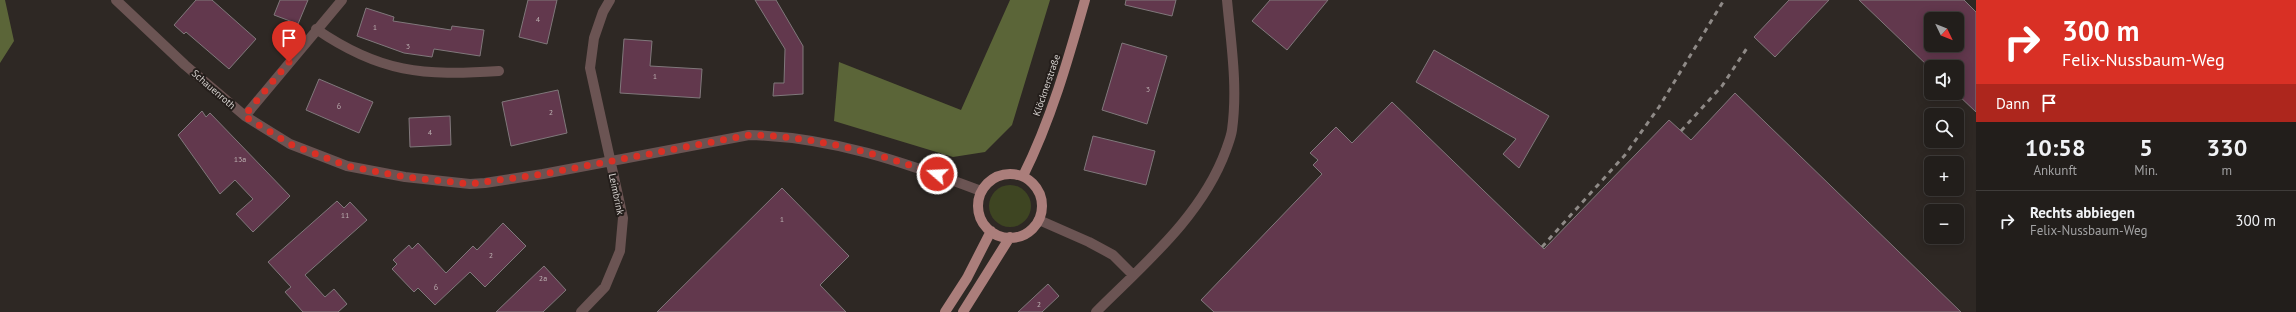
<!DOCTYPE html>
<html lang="de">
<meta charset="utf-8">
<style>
body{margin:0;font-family:"PT Sans",sans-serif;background:#2a2724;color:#f1f3f6;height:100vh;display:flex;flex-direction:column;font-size:15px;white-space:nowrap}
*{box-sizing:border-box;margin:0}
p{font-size:13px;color:#a2a2a3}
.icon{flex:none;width:22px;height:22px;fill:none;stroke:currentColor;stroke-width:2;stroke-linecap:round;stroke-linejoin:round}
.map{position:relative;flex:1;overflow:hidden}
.drawer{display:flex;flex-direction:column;background:#221e1b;width:320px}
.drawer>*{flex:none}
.guide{background:#d93025;color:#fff;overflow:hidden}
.needle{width:26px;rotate:133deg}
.tools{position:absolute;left:1924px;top:12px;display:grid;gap:8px}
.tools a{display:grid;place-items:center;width:40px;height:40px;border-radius:6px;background:#221e1b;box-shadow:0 2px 10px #0003,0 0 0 1px #3f3c3a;font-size:20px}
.pin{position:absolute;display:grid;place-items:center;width:34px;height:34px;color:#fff;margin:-41px -17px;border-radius:50% 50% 50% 0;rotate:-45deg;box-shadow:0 0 4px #0007}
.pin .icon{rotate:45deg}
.me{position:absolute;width:44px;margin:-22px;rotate:289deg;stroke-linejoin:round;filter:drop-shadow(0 0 3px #0008)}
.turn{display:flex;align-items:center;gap:14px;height:84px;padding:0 20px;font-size:18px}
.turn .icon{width:52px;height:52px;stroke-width:2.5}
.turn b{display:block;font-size:28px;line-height:34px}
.then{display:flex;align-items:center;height:38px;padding:0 20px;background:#0003;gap:8px;font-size:15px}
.eta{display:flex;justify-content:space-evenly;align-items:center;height:68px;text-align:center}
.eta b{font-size:24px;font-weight:800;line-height:28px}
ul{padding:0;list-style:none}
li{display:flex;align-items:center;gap:12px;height:60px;padding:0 20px;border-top:1px solid #3f3c3a}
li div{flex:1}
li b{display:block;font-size:15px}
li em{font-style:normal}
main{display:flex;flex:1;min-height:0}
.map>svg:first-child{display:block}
.green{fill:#3e4522}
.forest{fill:#5b6538}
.building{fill:#62384d;stroke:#80787b;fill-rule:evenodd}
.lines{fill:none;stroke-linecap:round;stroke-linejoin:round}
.minor{stroke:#6b5453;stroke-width:10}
.major{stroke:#ab7e7b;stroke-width:10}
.rail{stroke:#8f8a87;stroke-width:3;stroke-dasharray:5 5;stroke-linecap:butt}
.route{stroke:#d93025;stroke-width:7;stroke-dasharray:0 12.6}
.labels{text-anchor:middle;stroke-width:4;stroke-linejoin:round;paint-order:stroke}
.number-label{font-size:8px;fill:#b9acae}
.street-label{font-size:10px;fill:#d6d2cf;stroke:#241e1b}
</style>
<main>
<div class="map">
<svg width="1976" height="312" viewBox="0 0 1976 312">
<rect width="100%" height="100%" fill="#2e2824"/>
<!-- green -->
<path class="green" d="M989 206a21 21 0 1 1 42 0a21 21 0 1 1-42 0Z"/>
<!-- forest -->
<path class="forest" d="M0 0H5L14 41 0 63Z
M1010 0H1050L1012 125 985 152 953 157 834 121 839 62 961 110Z"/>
<!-- building -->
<path class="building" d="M196 0H212L256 39 229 69 186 32 184 34 174 25Z
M280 0H308L298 24 274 15Z
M528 0H557L547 44 519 37Z
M755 0H776L803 46V94L773 96 774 83H784L785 49Z
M1126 0H1176L1172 16 1125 5Z
M1270 0H1328L1287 50 1252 21Z
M1789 0H1829L1775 57 1754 37Z
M1859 0H1964L1976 12V112L1957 94V67H1929ZM1931 19H1957V45H1931Z
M366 8 394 17 393 21 451 30 452 26 484 30 480 56 434 49 432 57 404 53 357 36Z
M624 39 652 41 650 66 702 69 700 98 620 93Z
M1122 43 1167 56 1147 124 1102 110Z
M1434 50 1549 116 1519 168 1503 154 1516 139 1416 82Z
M319 79 373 102 359 133 306 110Z
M558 90 567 133 511 146 502 102Z
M1735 93 1961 312H1214L1201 300 1322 174 1313 165 1318 160 1310 153 1336 127 1352 143 1392 102 1544 249 1669 120 1691 140Z
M202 111 206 117 210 113 290 196 253 232 236 214 253 199 235 180 220 194 178 135Z
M450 116 451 145 410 147 409 118Z
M1093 136 1155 151 1146 185 1084 170Z
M782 188 849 256 820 285 846 312H657Z
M337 201 344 208 350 202 367 220 305 275 325 297 334 289 347 304 338 312H303L285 292 291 287 268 262Z
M503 223 526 246 485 287 470 272 435 305 418 288 414 292 392 269 397 264 393 260 409 245 412 249 418 243 446 273 473 246 477 250Z
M544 266 566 290 543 312H496Z
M1048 284 1059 296 1042 312H1018Z"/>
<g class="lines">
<!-- minor -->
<path class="minor" d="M116 0 185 65 245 116 290 144 347 166 405 177 470 184 485 183 543 174 749 135C832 137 904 162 981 191
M316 29C380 73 423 76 499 71
M245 116 342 0
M1039 220 1089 242 1113 255 1133 275
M581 312 605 287 620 251 623 218 590 68 594 38 603 12 610 0
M1096 312C1144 264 1202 216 1226 150 1228 144 1231 137 1232 130 1238 87 1231 43 1227 0"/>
<!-- major -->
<path class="major" d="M978 206a32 32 0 1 1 64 0a32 32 0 1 1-64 0Z
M1023 176C1051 120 1068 60 1085 0
M945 312 967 278 991 231
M963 312 1010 237"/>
<!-- rail -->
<path class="rail" d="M1681 131 1722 86 1749 45
M1542 247 1625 155 1659 107 1724 0"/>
</g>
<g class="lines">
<!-- route -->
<path class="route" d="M289 62 244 116 290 144 347 166 405 177 470 184 543 174 749 135C815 136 875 153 937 174"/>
</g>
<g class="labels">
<!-- number labels -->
<g class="number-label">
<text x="538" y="22">4</text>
<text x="375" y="30">1</text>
<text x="408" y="49">3</text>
<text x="655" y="79">1</text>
<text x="1148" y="92">3</text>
<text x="339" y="109">6</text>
<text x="551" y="115">2</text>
<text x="430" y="135">4</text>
<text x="240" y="162">13a</text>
<text x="345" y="218">11</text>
<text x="782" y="222">1</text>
<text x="491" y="258">2</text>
<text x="543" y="281">2a</text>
<text x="436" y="290">6</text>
<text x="1039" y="307">2</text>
</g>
<!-- street labels -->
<g class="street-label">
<text transform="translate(1046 85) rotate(-71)" y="4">Klöcknerstraße</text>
<text transform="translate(214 89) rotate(41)" y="4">Schauenroth</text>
<text transform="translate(617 194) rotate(78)" y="4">Leimbrink</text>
</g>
</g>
</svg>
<div class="tools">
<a><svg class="needle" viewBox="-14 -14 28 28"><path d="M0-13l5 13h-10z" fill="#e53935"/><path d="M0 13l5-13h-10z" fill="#a2a2a3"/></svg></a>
<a><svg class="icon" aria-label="sound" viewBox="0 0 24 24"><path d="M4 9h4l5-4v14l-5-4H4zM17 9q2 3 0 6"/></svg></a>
<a><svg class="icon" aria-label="search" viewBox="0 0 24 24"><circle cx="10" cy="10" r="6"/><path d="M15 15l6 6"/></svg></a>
<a>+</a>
<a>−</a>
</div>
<div class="pin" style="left:289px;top:62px;background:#d93025"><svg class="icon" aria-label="arrive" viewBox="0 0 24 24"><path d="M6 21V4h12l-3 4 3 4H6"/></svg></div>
<svg class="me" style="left:937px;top:174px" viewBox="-20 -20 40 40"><circle r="17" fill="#d93025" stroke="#fff" stroke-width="3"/><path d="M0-11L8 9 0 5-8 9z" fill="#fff"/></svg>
</div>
<section class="drawer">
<div class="guide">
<div class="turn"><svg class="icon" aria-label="right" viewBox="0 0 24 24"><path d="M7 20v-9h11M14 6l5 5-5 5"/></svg><div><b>300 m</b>Felix-Nussbaum-Weg</div></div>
<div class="then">Dann<svg class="icon" aria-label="arrive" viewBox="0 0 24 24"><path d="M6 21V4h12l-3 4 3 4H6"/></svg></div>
</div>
<div class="eta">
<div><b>10:58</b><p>Ankunft</p></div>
<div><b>5</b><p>Min.</p></div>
<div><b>330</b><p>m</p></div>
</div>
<ul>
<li><svg class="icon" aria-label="right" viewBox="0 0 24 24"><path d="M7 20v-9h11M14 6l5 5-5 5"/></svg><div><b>Rechts abbiegen</b><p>Felix-Nussbaum-Weg</p></div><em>300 m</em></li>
</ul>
</section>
</main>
